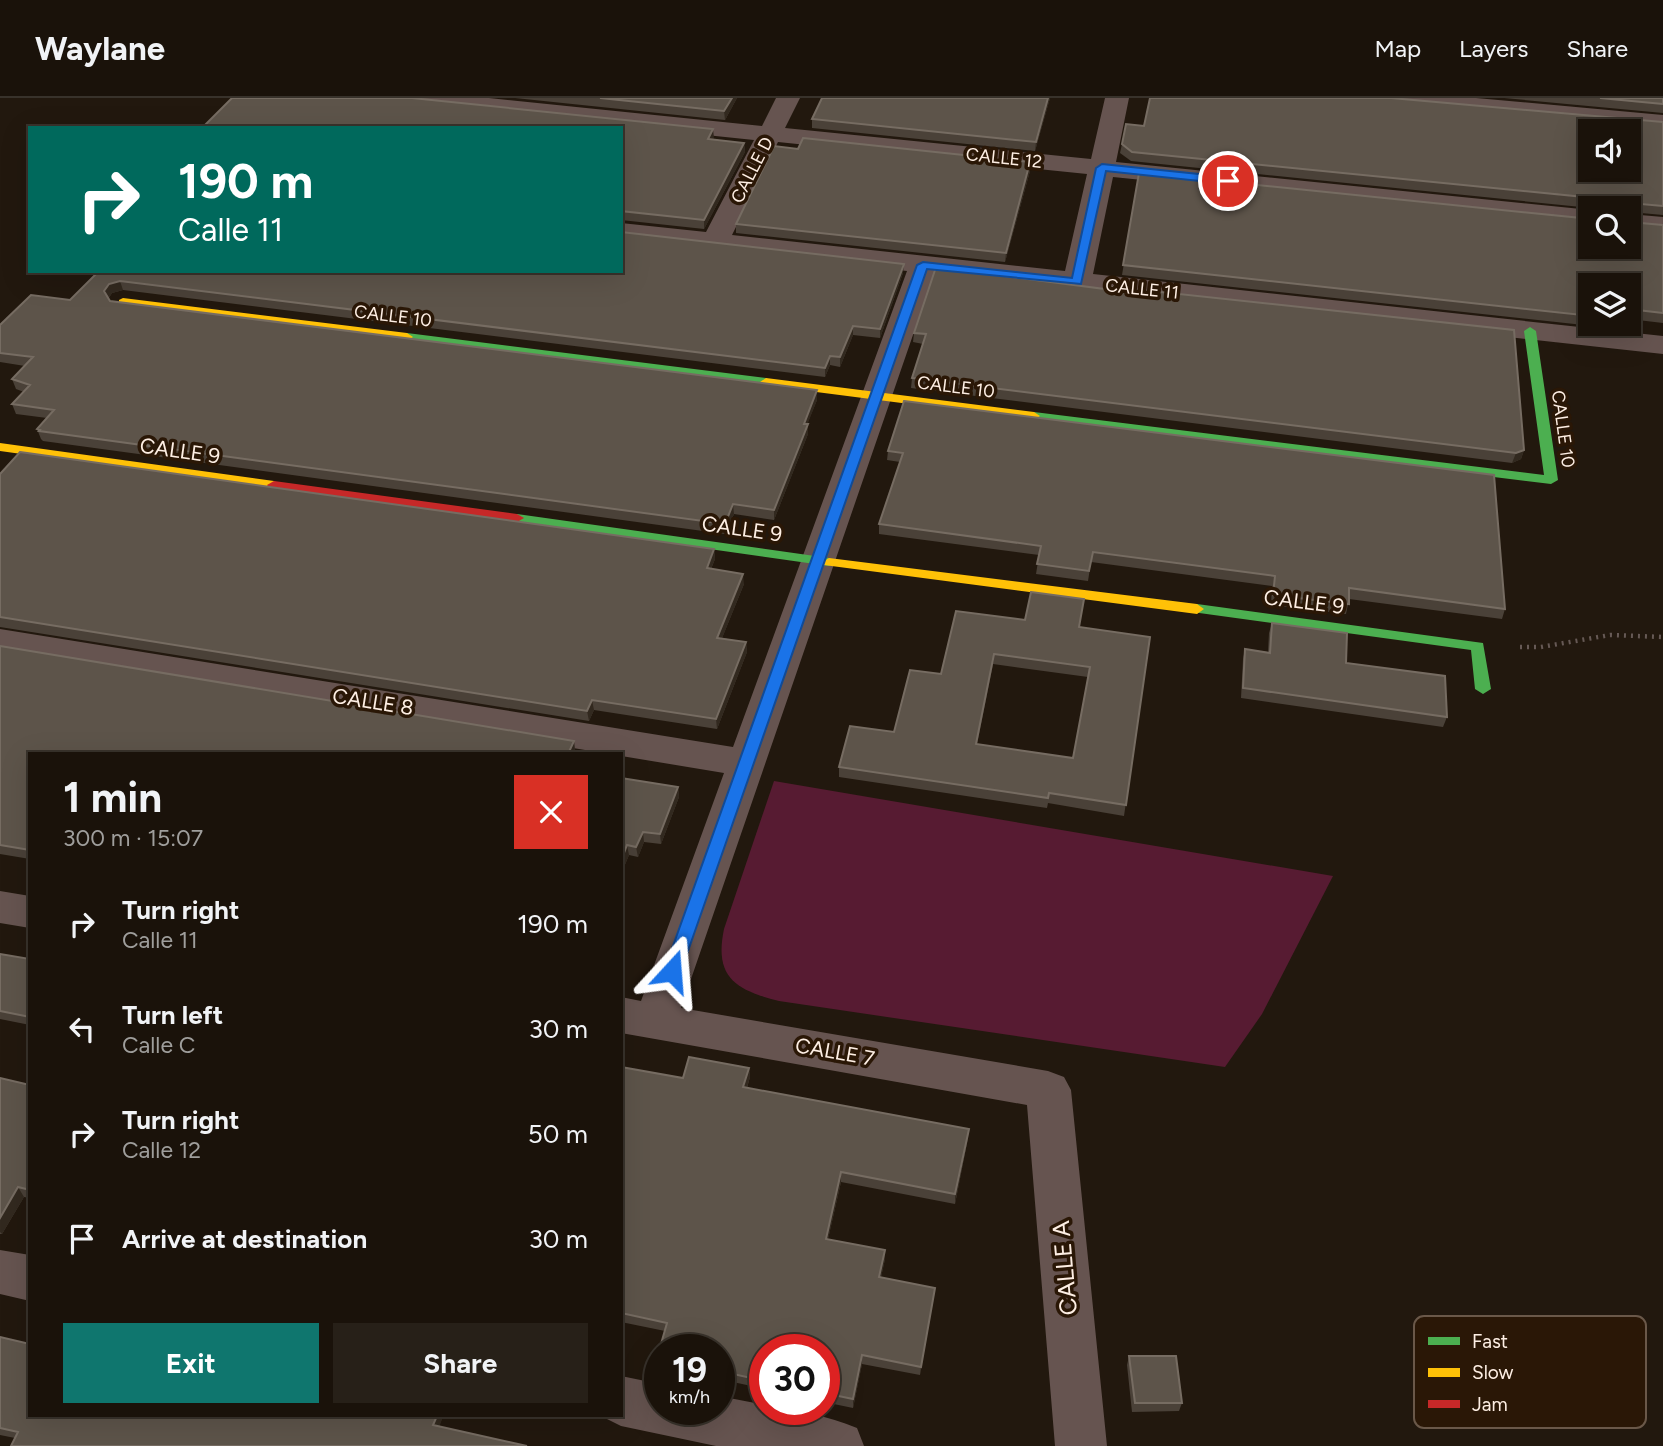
<!DOCTYPE html>
<meta charset="utf-8">
<style>
body{margin:0;font-family:Figtree,sans-serif;background:#272018;color:#f1f3f6;height:100vh;display:flex;flex-direction:column;font-size:26px;white-space:nowrap}
*{box-sizing:border-box;margin:0}
p{font-size:23px;color:#9f9e9c}
.icon{flex:none;width:38px;height:38px;fill:none;stroke:currentColor;stroke-width:2;stroke-linecap:round;stroke-linejoin:round}
.map{position:relative;flex:1;overflow:hidden}
.drawer{position:absolute;left:28px;top:654px;width:595px;height:665px;display:flex;flex-direction:column;background:#1a120a;border-radius:0px;box-shadow:0 7px 28px #0002,0 0 0 2px #38322b}
.drawer>*{flex:none}
.banner{position:absolute;left:28px;top:28px;width:595px;height:147px;border-radius:0px;box-shadow:0 7px 28px #0002,0 0 0 2px #38322b;background:#00695c;color:#fff;overflow:hidden}
.tools{position:absolute;left:1578px;top:21px;display:grid;gap:14px}
.tools a{display:grid;place-items:center;width:63px;height:63px;border-radius:0px;background:#1a120a;box-shadow:0 7px 28px #0002,0 0 0 2px #38322b;font-size:35px}
.speed{position:absolute;left:644px;top:1236px;display:flex;gap:14px;font-size:35px;font-weight:700;text-align:center}
.speed>*{display:grid;place-content:center;width:91px;height:91px;border-radius:50%;background:#1a120a;box-shadow:0 7px 28px #0002,0 0 0 2px #38322b;line-height:1}
.speed small{font-size:18px;font-weight:400}
.speed .limit{border:10px solid #d22;background:#fff;color:#111}
.pin{position:absolute;display:grid;place-items:center;width:60px;height:60px;color:#fff;margin:-30px;border:4px solid #fff;border-radius:50%;box-shadow:0 2px 7px #0007}
.me{position:absolute;width:77px;margin:-38px;rotate:19deg;stroke-linejoin:round;filter:drop-shadow(0 0 5px #0008)}
.turn{display:flex;align-items:center;gap:24px;height:147px;padding:0 35px;font-size:32px}
.turn .icon{width:91px;height:91px;stroke-width:2.5}
.turn b{display:block;font-size:49px;line-height:60px}
.round{display:grid;place-items:center;flex:none;width:74px;height:74px;border-radius:0px;background:#272018}
.headline{display:flex;align-items:center;justify-content:space-between;height:119px;padding:0 35px}
h1{font-size:42px;font-weight:700;line-height:52px}
.primary-button{display:flex;gap:14px;margin-top:auto;padding:14px 35px}
.primary-button a{flex:1;height:80px;border-radius:0px;background:#0f766e;color:#fff;font-size:28px;font-weight:700;line-height:80px;text-align:center}
.primary-button a+a{background:#272018;color:#f1f3f6}
ul{padding:0;list-style:none}
li{display:flex;align-items:center;gap:21px;height:105px;padding:0 35px}
li div{flex:1}
li b{display:block;font-size:26px}
li em{font-style:normal}
header{display:flex;align-items:center;gap:42px;box-sizing:border-box;height:98px;padding:0 35px;background:#1a120a;border-bottom:2px solid #38322b}
header strong{font-size:33px}
nav{display:flex;gap:38px;margin-inline-start:auto;font-size:24px}
.map>svg:first-child{display:block}
.green{fill:#571b32}
.lines{fill:none;stroke-linecap:round;stroke-linejoin:round}
.path{stroke:#665955;stroke-width:4.5;stroke-dasharray:2 5;stroke-linecap:butt}
.street{fill:#665450;fill-rule:evenodd}
.fast{fill:#4caf50;fill-rule:evenodd}
.slow{fill:#ffc107;fill-rule:evenodd}
.jam{fill:#c62828;fill-rule:evenodd}
.wall{fill:#4a4138;fill-rule:evenodd}
.shaded-wall{fill:#32291f}
.building{fill:#5d544a;stroke:#766c62;stroke-width:2;fill-rule:evenodd}
.route{fill:#1a73e8;stroke:#114b97;stroke-width:2}
.labels{text-anchor:middle;stroke-width:7;stroke-linejoin:round;paint-order:stroke}
.far-street-label{font-size:18px;fill:#feefe4;stroke:#2a1706}
.street-label{font-size:21px;fill:#feefe4;stroke:#2a1706}
.near-street-label{font-size:24px;fill:#feefe4;stroke:#2a1706}
.key{fill:#2a1706;stroke:#6a5849;stroke-width:2}
.key-label{font-size:19px;fill:#feefe4}
</style>
<header>
<strong>Waylane</strong>
<nav><a>Map</a><a>Layers</a><a>Share</a></nav>
</header>
<div class="map">
<svg width="1663" height="1348" viewBox="0 0 1663 1348">
<rect width="100%" height="100%" fill="#22180e"/>
<!-- green -->
<path class="green" d="M774 683 1333 778 1262 916 1225 969 779 903C735 892 714 879 724 831Z"/>
<g class="lines">
<!-- path -->
<path class="path" d="M1520 549H1541L1610 537 1663 539"/>
<!-- street -->
<path class="street" d="M405 0H489L762 28 776 0H800L785 30 1091 61 1105 0H1129L1116 64 1591 112V128L1113 79 1093 176 1663 238V256L934 176 681 910 1048 973 1064 979 1071 992 1107 1348H1055L1027 1007 621 935V899L641 903 724 675 0 555V531L733 649 907 173 621 141V125L706 134 754 42 417 7 408 5ZM778 44 1087 76 1065 173 732 137Z
M1381 0H1476L1663 17V31L1393 7 1384 5Z
M1629 116 1663 119V135L1629 132Z
M0 793 30 798V830L0 825Z
M0 1152 30 1157V1203L0 1196Z
M621 1278 660 1286V1311H719V1298L765 1307V1311C796 1311 828 1318 857 1330L864 1348H716L621 1328 601 1318H621Z"/>
<!-- fast -->
<path class="fast" d="M1530 229 1536 233 1558 382 1551 386 1034 322 1028 318 1034 314 1544 377 1524 233Z
M407 235 766 280 772 284 766 288 403 242 401 239Z
M517 416 829 460 836 464 829 468 512 423 510 420 512 417Z
M1197 506 1483 545 1491 591 1483 596 1475 591 1471 552 1192 514 1190 511Z"/>
<!-- slow -->
<path class="slow" d="M123 200 407 235 413 239 407 243 119 206V202Z
M766 280 1034 314 1040 318 1034 322 762 287 760 284Z
M0 345 274 383 281 387 274 391 0 353Z
M829 460 1197 506 1204 511 1197 516 824 467 822 464Z"/>
<!-- jam -->
<path class="jam" d="M274 383 517 416 524 420 517 424 269 390 267 387Z"/>
</g>
<!-- wall -->
<path class="wall" d="M515 0H737L725 22Z
M1050 0 1035 53 812 30V21Z
M1504 0H1663V15Z
M1663 24V117L1630 114V124L1663 127V225L1629 221V187H1591V226H1612L1611 230 1122 177 1139 75 1591 149 1629 110H1591L1131 63 1120 55 1122 46 1144 28Z
M621 30 744 45 745 54 704 131 621 122Z
M1030 73 1005 164 736 135V126Z
M936 169 1524 352 1521 361 1512 365 911 290 912 280 923 246 913 244 914 235Z
M99 173 903 175 880 240 853 237 840 269 830 267 825 279 123 192 112 195 108 201 110 203 817 292V302L807 326 808 336 774 422 734 416 725 436 43 343 41 341 37 331 47 320 16 316 12 306 24 294 16 291 12 281 25 268 0 264V227L70 202Z
M904 303 1505 511 1502 521 1349 501 1346 516 1271 507 1272 488 1091 464 1088 483 1036 476 1039 457 879 436V426L900 364 887 362 888 353Z
M0 376 714 451 715 461 711 471 744 486 722 540 746 544 747 554 717 631 594 612 589 623 0 529Z
M956 513 1150 539 1124 718 1048 705 1047 710 839 679V669L894 634 941 576ZM993 566 1088 579 1073 660 977 646Z
M1272 525 1447 619 1443 629 1241 600 1243 561 1245 551 1268 554 1269 535Z
M0 548 574 643 575 653 30 656V761L0 756Z
M621 680 678 689 679 699 661 746 644 744 638 759 629 757 621 776Z
M0 856 30 861V927L0 921Z
M621 969 683 980 749 970 750 979 747 990 968 1040 955 1106 841 1084 828 1141 885 1152V1161L881 1179 935 1190 920 1277 862 1266 853 1310 824 1304V1251H765V1291L719 1281V1251H660V1269H658L657 1260 665 1233 621 1224Z
M0 980 30 987V1100L24 1099 2 1136H0Z
M0 1239 30 1318H443L439 1328 15 1340 0 1337Z
M1129 1258 1182 1305 1179 1313 1132 1314 1127 1267Z"/>
<!-- shaded-wall -->
<path class="shaded-wall" d="M732 0H737L725 22 724 13Z
M1048 0H1050L1035 53 1036 44Z
M713 31 714 40 708 50V41Z
M744 45 745 54 704 131V122Z
M1030 64V73L1005 164 1006 155Z
M904 166 903 175 880 240V231Z
M120 183 123 192 112 195 107 203 104 193 109 186Z
M853 228V237L840 269V259Z
M830 258V267L825 279V270Z
M817 292V302L804 335V326Z
M808 326V336L774 422V412Z
M1524 352 1521 361 1512 365 1516 355Z
M733 406 734 416 725 436V426Z
M714 451 715 461 707 480V470Z
M743 476 744 486 718 550 717 540Z
M746 544 747 554 717 631 716 621Z
M994 556 993 566 975 656 976 646Z
M592 602 594 612 589 623 587 613Z
M574 643 575 653 574 656H568Z
M678 689 679 699 661 746 660 736Z
M643 734 644 744 638 759 636 749Z
M627 747 629 757 621 776V763Z
M749 970 750 979 744 999 743 989Z
M969 1031 968 1040 955 1106V1096Z
M841 1074V1084L826 1150V1141Z
M18 1089 24 1099 2 1136 0 1134V1120Z
M885 1152V1161L879 1188V1179Z
M935 1190 934 1199 920 1277 921 1269Z
M862 1257V1266L853 1310V1301Z
M437 1318H443L437 1336 433 1327Z"/>
<!-- building -->
<path class="building" d="M232 0H412L713 31 708 41 744 45 704 122 621 113V30H202Z
M600 0H732L724 13Z
M822 0H1048L1036 44 812 21Z
M1150 0H1391L1663 24V108L1630 105V124L1663 127V215L1629 211V187H1591V218L1123 167 1139 75 1591 121V149H1629V110H1596L1594 100 1132 54 1122 46 1126 26 1144 28ZM1591 33H1629V72H1591Z
M1600 0H1663V6Z
M803 40 1030 64 1006 155 736 126 774 48 798 51Z
M621 134 904 166 880 231 853 228 840 259 830 258 825 270 120 183 109 186 104 193 110 203 817 292 804 326H808L774 412 733 406 725 426 39 333 40 332 37 331 54 312 12 306 30 287 12 281 33 259 0 255V227L31 197 70 202 99 173H621Z
M936 169 1105 191V188L1514 232 1524 352 1516 355 912 280 926 236 914 235Z
M904 303 1494 377 1505 511 1349 490V506L1273 497 1275 478 1093 454 1089 473 1037 466 1041 448 879 426 903 355 888 353Z
M20 354 714 451 707 470 743 476 717 540 746 544 716 621 592 602 587 613 0 519V376Z
M1031 494 1084 501 1079 529 1150 539 1126 707 1049 695 1048 700 839 669 850 628 894 634 910 572 941 576 956 513 1025 522ZM994 556 1090 569 1073 660 976 646Z
M1272 525 1347 535 1346 565 1445 578 1447 619 1243 590 1245 551 1270 555Z
M0 548 574 643 568 656H30V752L0 747Z
M621 680 678 689 660 736 643 734 636 749 627 747 621 763Z
M0 856 30 861V919L0 913Z
M689 959 749 970 743 989 969 1031 955 1096 841 1074 826 1141 885 1152 879 1179 935 1190 921 1269 862 1257 853 1301 824 1295V1251H765V1283L719 1273V1251H660V1260H657L667 1225 621 1215V969L683 980Z
M0 980 30 987V1092L18 1089 0 1120Z
M0 1239 30 1246V1318H437L433 1327 527 1348H11L18 1334 0 1330Z
M1129 1258H1176L1182 1305H1135Z"/>
<!-- route -->
<path class="route" d="M1102 66 1228 79 1234 83 1228 86 1106 73 1081 186 927 171 681 873 679 878H666L664 873 917 167 923 164 1072 180 1096 70Z"/>
<g class="labels">
<!-- far-street labels -->
<g class="far-street-label">
<text transform="translate(1004 60) rotate(6)" y="6">CALLE 12</text>
<text transform="translate(752 72) rotate(-63)" y="6">CALLE D</text>
<text transform="translate(1142 191) rotate(6)" y="6">CALLE 11</text>
<text transform="translate(393 218) rotate(7)" y="6">CALLE 10</text>
<text transform="translate(956 289) rotate(7)" y="6">CALLE 10</text>
<text transform="translate(1563 331) rotate(82)" y="6">CALLE 10</text>
</g>
<!-- street labels -->
<g class="street-label">
<text transform="translate(180 353) rotate(8)" y="7">CALLE 9</text>
<text transform="translate(742 431) rotate(8)" y="7">CALLE 9</text>
<text transform="translate(1304 504) rotate(7)" y="7">CALLE 9</text>
<text transform="translate(373 604) rotate(9)" y="7">CALLE 8</text>
<text transform="translate(835 954) rotate(10)" y="7">CALLE 7</text>
</g>
<!-- near-street labels -->
<g class="near-street-label">
<text transform="translate(1065 1170) rotate(-95)" y="8">CALLE A</text>
</g>
</g>
<!-- legend -->
<rect x="1414" y="1218" width="232" height="112" rx="10" class="key"/>
<rect x="1428" y="1239" width="32" height="8" fill="#4caf50"/>
<rect x="1428" y="1270" width="32" height="9" fill="#ffc107"/>
<rect x="1428" y="1302" width="32" height="8" fill="#c62828"/>
<g class="key-label">
<text x="1472" y="1250">Fast</text>
<text x="1472" y="1281">Slow</text>
<text x="1472" y="1313">Jam</text>
</g>
</svg>
<div class="tools">
<a><svg class="icon" aria-label="sound" viewBox="0 0 24 24"><path d="M4 9h4l5-4v14l-5-4H4zM17 9q2 3 0 6"/></svg></a>
<a><svg class="icon" aria-label="search" viewBox="0 0 24 24"><circle cx="10" cy="10" r="6"/><path d="M15 15l6 6"/></svg></a>
<a><svg class="icon" aria-label="layers" viewBox="0 0 24 24"><path d="M12 4l9 5-9 5-9-5zM3 14l9 5 9-5"/></svg></a>
</div>
<div class="speed"><div>19<small>km/h</small></div><div class="limit">30</div></div>
<div class="pin" style="left:1228px;top:83px;background:#d93025"><svg class="icon" aria-label="arrive" viewBox="0 0 24 24"><path d="M6 21V4h12l-3 4 3 4H6"/></svg></div>
<svg class="me" style="left:672px;top:873px" viewBox="-20 -20 40 40"><path d="M0-17L14 15 0 8-14 15z" fill="#1a73e8" stroke="#fff" stroke-width="4"/></svg>
<div class="banner">
<div class="turn"><svg class="icon" aria-label="right" viewBox="0 0 24 24"><path d="M7 20v-9h11M14 6l5 5-5 5"/></svg><div><b>190 m</b>Calle 11</div></div>
</div>
<section class="drawer">
<div class="headline"><div><h1>1 min</h1><p>300 m · 15:07</p></div><a class="round" style="background:#d93025;color:#fff"><svg class="icon" aria-label="close" viewBox="0 0 24 24"><path d="M6 6l12 12M18 6L6 18"/></svg></a></div>
<ul>
<li><svg class="icon" aria-label="right" viewBox="0 0 24 24"><path d="M7 20v-9h11M14 6l5 5-5 5"/></svg><div><b>Turn right</b><p>Calle 11</p></div><em>190 m</em></li>
<li><svg class="icon" aria-label="left" viewBox="0 0 24 24"><path d="M17 20v-9H6M10 6l-5 5 5 5"/></svg><div><b>Turn left</b><p>Calle C</p></div><em>30 m</em></li>
<li><svg class="icon" aria-label="right" viewBox="0 0 24 24"><path d="M7 20v-9h11M14 6l5 5-5 5"/></svg><div><b>Turn right</b><p>Calle 12</p></div><em>50 m</em></li>
<li><svg class="icon" aria-label="arrive" viewBox="0 0 24 24"><path d="M6 21V4h12l-3 4 3 4H6"/></svg><div><b>Arrive at destination</b></div><em>30 m</em></li>
</ul>
<div class="primary-button"><a>Exit</a><a>Share</a></div>
</section>
</div>
